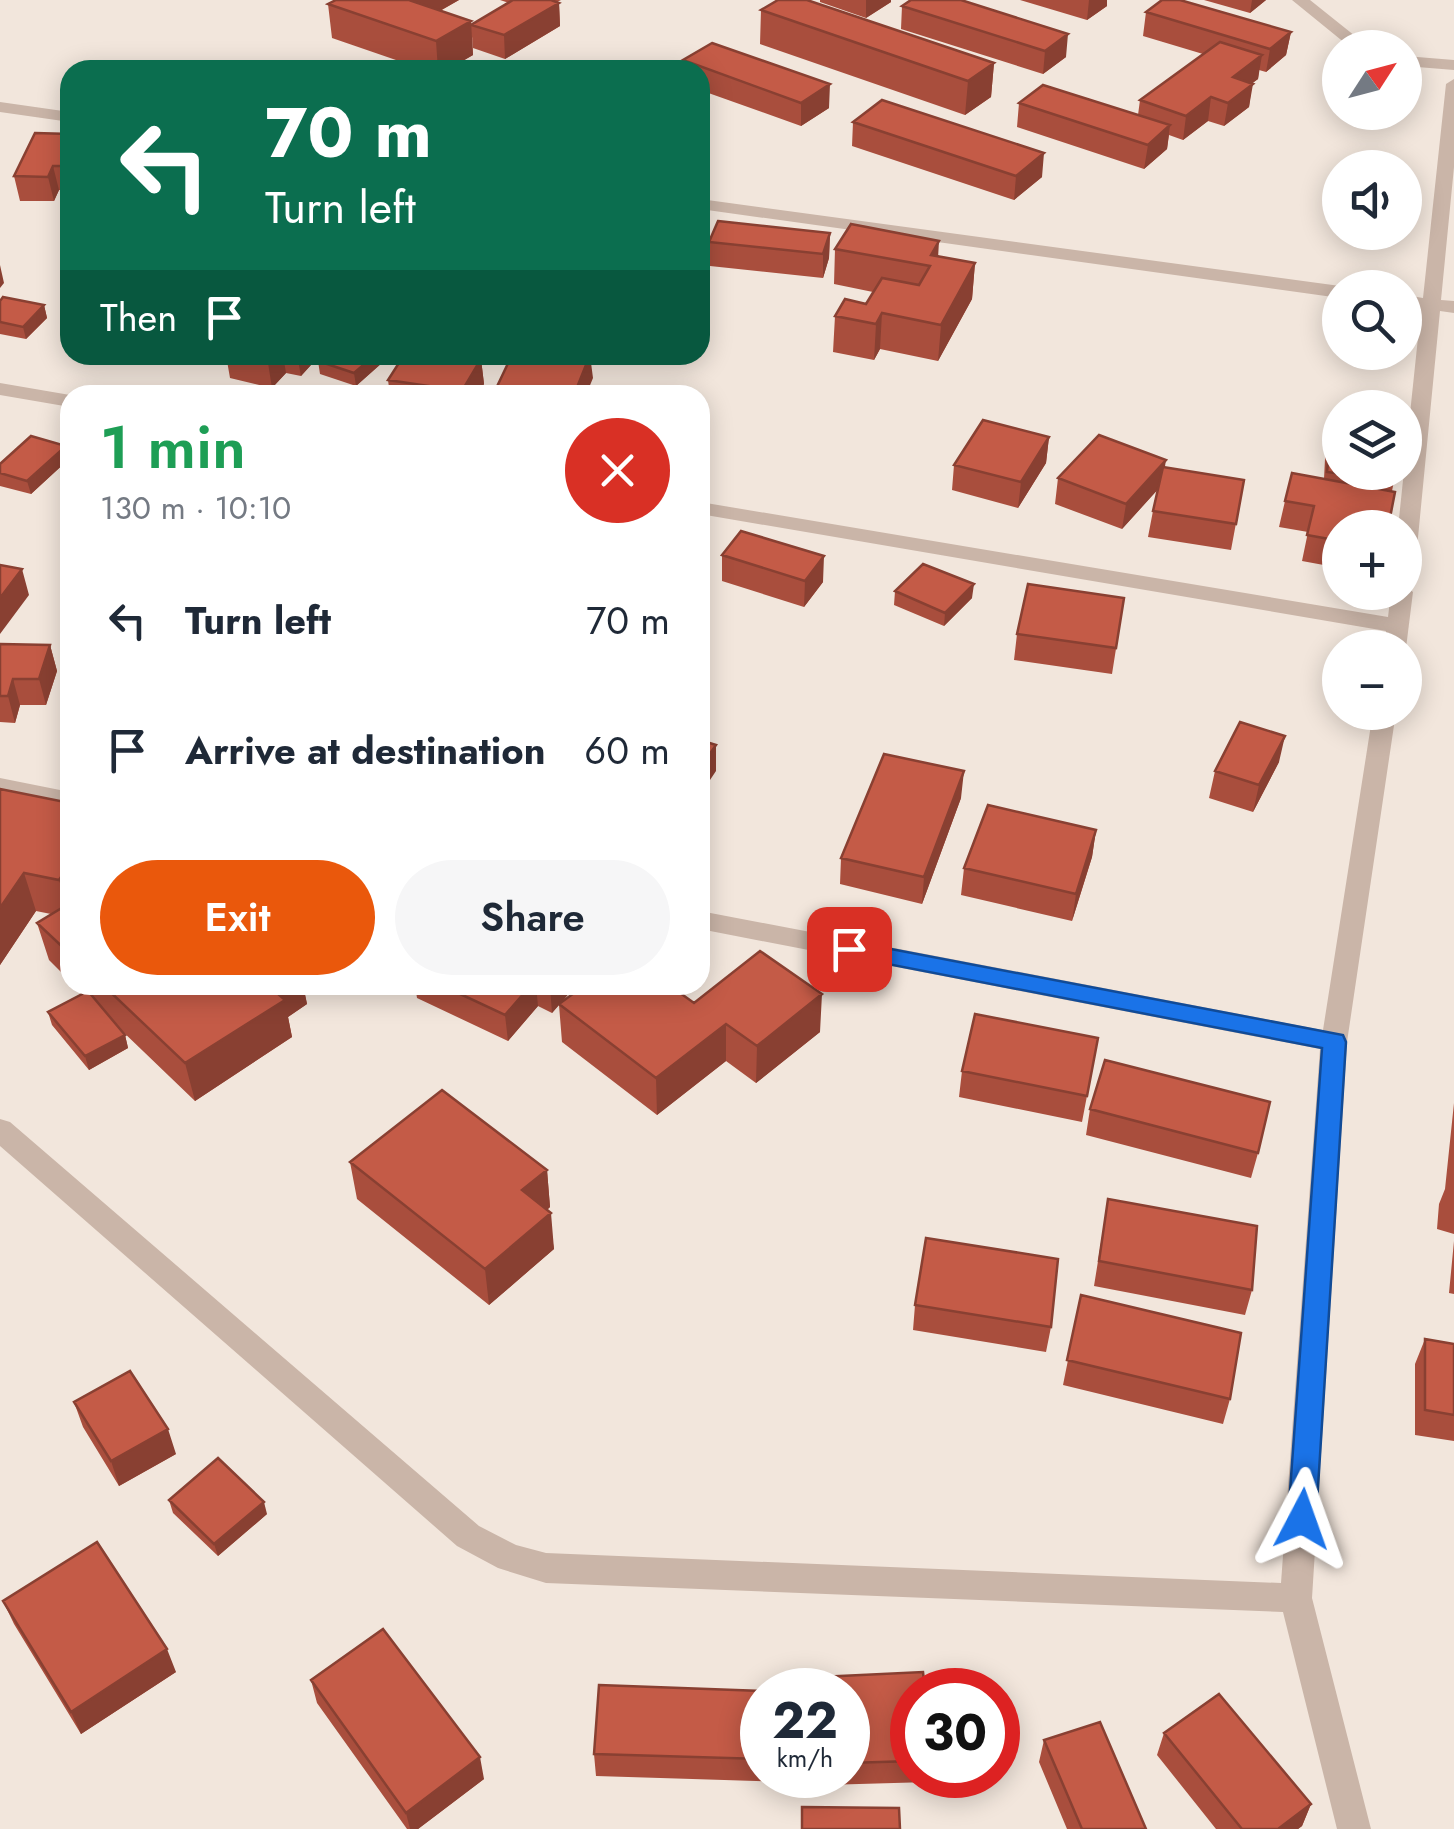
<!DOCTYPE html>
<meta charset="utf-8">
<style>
body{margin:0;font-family:Jost,sans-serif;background:#f6f6f7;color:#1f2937;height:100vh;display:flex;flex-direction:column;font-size:38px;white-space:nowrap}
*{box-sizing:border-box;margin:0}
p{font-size:32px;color:#747a83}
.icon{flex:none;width:55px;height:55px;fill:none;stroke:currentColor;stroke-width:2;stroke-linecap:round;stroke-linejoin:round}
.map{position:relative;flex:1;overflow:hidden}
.details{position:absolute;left:60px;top:385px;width:650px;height:610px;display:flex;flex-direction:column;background:#fff;border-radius:30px;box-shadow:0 5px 25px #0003}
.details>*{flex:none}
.banner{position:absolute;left:60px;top:60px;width:650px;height:305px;border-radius:30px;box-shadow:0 5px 25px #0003;background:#0b6e4f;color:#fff;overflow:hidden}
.needle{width:65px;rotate:54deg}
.fabs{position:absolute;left:1322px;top:30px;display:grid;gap:20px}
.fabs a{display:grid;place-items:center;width:100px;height:100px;border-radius:50%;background:#fff;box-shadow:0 5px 25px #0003;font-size:50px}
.speed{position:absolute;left:740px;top:1668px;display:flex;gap:20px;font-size:50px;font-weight:700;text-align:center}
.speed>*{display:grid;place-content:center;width:130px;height:130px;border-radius:50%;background:#fff;box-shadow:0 5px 25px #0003;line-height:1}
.speed small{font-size:25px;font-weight:400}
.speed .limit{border:15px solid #d22;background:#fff;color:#111}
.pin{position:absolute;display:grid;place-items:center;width:85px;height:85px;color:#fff;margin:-42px;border-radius:20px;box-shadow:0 5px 15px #0006}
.me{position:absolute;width:110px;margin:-55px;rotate:4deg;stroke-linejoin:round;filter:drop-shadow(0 0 8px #0008)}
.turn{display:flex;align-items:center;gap:35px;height:210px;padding:0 40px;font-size:45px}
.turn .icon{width:130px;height:130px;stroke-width:2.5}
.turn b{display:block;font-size:70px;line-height:85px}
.then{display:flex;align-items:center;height:95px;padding:0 40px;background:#0003;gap:20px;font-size:38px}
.round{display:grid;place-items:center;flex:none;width:105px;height:105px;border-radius:52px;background:#f6f6f7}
.overview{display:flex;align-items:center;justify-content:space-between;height:170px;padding:0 40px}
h1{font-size:60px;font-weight:600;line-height:75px;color:#1e9e55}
.primary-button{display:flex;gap:20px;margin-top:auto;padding:20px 40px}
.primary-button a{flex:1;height:115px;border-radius:60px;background:#ea580c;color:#fff;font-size:40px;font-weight:600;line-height:115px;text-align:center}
.primary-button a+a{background:#f6f6f7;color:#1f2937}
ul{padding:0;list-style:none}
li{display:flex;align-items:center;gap:30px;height:130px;padding:0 40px}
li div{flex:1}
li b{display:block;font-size:38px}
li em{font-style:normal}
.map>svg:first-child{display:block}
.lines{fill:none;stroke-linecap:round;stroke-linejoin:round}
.lane{fill:#cab5a8;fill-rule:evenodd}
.street{fill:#cab5a8;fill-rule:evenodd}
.wall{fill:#a94e3d}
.shaded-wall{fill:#894032}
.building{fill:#c45b47;stroke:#894032;stroke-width:2.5}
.route{fill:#1a73e8;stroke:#114b97;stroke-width:2.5}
</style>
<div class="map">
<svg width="1454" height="1829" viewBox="0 0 1454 1829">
<rect width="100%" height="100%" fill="#f2e6dc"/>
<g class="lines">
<!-- lane -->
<path class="lane" d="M1292 0H1310L1370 48H1351Z
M1405 56 1454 60V70L1405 66Z"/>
<!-- street -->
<path class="street" d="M1454 79V167L1441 300 1454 301V313L1440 311 1416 558 1405 565V528H1398L1421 309 1405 307V295L1423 298 1446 84Z
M0 102 70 112V122L0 112Z
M700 199 1340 286 1344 288H1340V298L700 209Z
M0 383 70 395V407L0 395Z
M700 502 1388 617 1391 592H1405V586L1413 592 1406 648H1384L1386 631 700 514Z
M1373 712H1396L1347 1042 1312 1598 1371 1829H1337L1283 1612 546 1583 498 1568 457 1546 0 1146V1119L10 1122 479 1526 516 1545 546 1553 1281 1583 1320 1049 700 929V911L1323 1030Z
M0 778 70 792V808L0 794Z"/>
</g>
<!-- wall -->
<path class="wall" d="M459 0 440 11 471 21 473 55 447 70H425L332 38 328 4Z
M500 0H561L557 2 559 3 560 26 505 59 473 48 471 25 509 3Z
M820 0H891V2L866 18 820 2Z
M1020 0H1107V6L1087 20Z
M1204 0H1266L1250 13Z
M902 6 1066 57 1043 74 901 29Z
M761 10 994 63 991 97 965 115 760 44Z
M1146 12 1291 32 1286 55 1266 72 1259 70 1258 79 1252 83 1249 107 1224 126 1208 121 1183 140 1169 135 1167 149 1144 169 1017 127 1019 103 1138 115 1140 100 1203 54 1143 36Z
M683 60 829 108 801 126 700 90V70H683Z
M853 122 1042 177 1014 200 852 146Z
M70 134V191L59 190 54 201H20L14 176Z
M830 233 829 258 823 278 710 266 709 242Z
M835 249 938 256 975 263 972 299 938 361 880 349 874 360 833 352 835 316 866 304 873 292 834 284Z
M0 301 44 305 47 318 26 339 0 334Z
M226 355H320L301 376 286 373 272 388 230 378Z
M481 359 484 384 477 395H390L388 380Z
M318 361 383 362 356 386 320 374Z
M1331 434 1394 481 1392 491 1340 528V568L1302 561 1308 532 1279 527 1285 501 1324 479 1325 459Z
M1049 437 1046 463 1018 508 952 490 954 465Z
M66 446 69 459 31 494 0 486V464Z
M70 467V487L68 486 65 473Z
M1165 468 1244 480 1231 550 1148 537 1157 490 1122 529 1055 504 1058 478Z
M722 555 823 582 804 607 722 581Z
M895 591 972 598 944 626 894 605Z
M1124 598 1112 674 1014 660 1017 634Z
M0 644 50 645 57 671 46 705H20L15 723 0 722Z
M1279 762 1253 812 1209 798 1215 771Z
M0 789 70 803V981L49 960 37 923 51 914 36 911 0 965Z
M961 798 922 904 840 884 841 858Z
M1096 830 1092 857 1072 921 961 895 964 868Z
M74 985H303L307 1004 288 1017 292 1037 195 1101 118 1027 125 1035 128 1048 89 1070 52 1025 48 1012 83 993Z
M415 985H576L561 1003H694L820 1032 756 1083 726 1061 657 1115 562 1042 559 1005 552 1013 538 1006 508 1041 417 998Z
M1098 1038 1082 1122 959 1097 962 1071Z
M1454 1103V1234L1437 1229 1439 1204 1445 1189Z
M1090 1109 1258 1153 1251 1178 1086 1135Z
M350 1162 547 1170 550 1207 547 1210 554 1249 489 1305 357 1199Z
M1108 1199 1252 1290 1245 1315 1094 1286Z
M1454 1241V1294L1449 1293Z
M1081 1295 1230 1399 1223 1424 1063 1385Z
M915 1305 1051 1327 1046 1352 913 1330Z
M1425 1339 1454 1344V1441L1415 1435V1364Z
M74 1402 176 1454 119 1486 83 1427Z
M169 1500 267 1514 218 1556 173 1513Z
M3 1601 176 1672 81 1734 14 1624Z
M820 1677 912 1690V1775H930L929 1782 824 1785 823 1775H848V1690H819Z
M311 1680 484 1779 418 1829H407L317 1703Z
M762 1691V1775H790L789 1782 596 1776 594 1754Z
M1164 1733 1311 1804 1302 1826 1298 1829H1216L1157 1755Z
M1044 1740 1146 1829H1067L1039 1762Z"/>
<!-- shaded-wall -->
<path class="shaded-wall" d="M401 0H459L404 31Z
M866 0H891V2L866 18Z
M1089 0H1107V6L1087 20Z
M1252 0H1266L1250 13Z
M559 3 560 26 505 59 504 35Z
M471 21 473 55 447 70H438L436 41Z
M1291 32 1286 55 1266 72 1270 49Z
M1068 34 1066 57 1043 74 1045 51Z
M1262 55 1258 79 1229 101 1233 77Z
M994 63 991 97 965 115 968 81Z
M830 84 829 108 801 126V103Z
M1253 84 1249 107 1224 126 1228 103Z
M1211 97 1208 121 1183 140 1186 116Z
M1170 125 1167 149 1144 169 1148 145Z
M1044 153 1042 177 1014 200 1016 176Z
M53 166 59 190 54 201 48 177Z
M830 233 829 258 823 278V254Z
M939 241 937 276 931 255Z
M975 263 972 299 938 361 941 325Z
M0 265 4 283 0 288Z
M44 305 47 318 26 339 23 327Z
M882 313 880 349 874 360 876 324Z
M275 355H283L286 373 272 388 268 363Z
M297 355H320L301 376Z
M375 355H382L383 362 356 386 354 373Z
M590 355 593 378 586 395H574Z
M481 359 484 384 477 395H463L462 391Z
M1049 437 1046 463 1018 508 1021 482Z
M66 446 69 459 31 494 27 481Z
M1166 460 1162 485 1122 529 1126 504Z
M824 556 823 582 804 607 805 581Z
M22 569 29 595 0 634V598Z
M974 584 972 598 944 626 945 613Z
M50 645 57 671 46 705 39 679Z
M13 679 20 705 15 723 8 696Z
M1285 736 1279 762 1253 812 1259 785Z
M716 745V771L700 795V768Z
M964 771 961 798 922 904 924 877Z
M1096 830 1092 857 1072 921 1076 894Z
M70 864V917L59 880Z
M24 873 36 911 0 965V908Z
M271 985H303L307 1004 288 1017 292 1037 195 1101 185 1063Z
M531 985H536L538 1006 508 1041 505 1015Z
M552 985H576L552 1013 550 987Z
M822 994 820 1032 756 1083 757 1046Z
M726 1024V1061L657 1115 656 1078Z
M125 1035 128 1048 89 1070 85 1056Z
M547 1170 550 1207 526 1228 522 1190Z
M551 1213 554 1249 489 1305 485 1269Z
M168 1429 176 1454 119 1486 111 1461Z
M264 1502 267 1514 218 1556 214 1544Z
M167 1649 176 1672 81 1734 71 1712Z
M480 1757 484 1779 418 1829H410L406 1813Z
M1311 1804 1302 1826 1298 1829H1278Z"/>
<!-- building -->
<path class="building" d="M336 0H409L471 21 436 41 328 4Z
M513 0H551L559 3 504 35 471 25Z
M778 0H807L994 63 968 81 761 10Z
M911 0H961L1068 34 1045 51 902 6Z
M1162 0H1180L1291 32 1270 49 1146 12Z
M1220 42 1262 55 1233 77 1253 84 1228 103 1211 97 1186 116 1140 100Z
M712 43 830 84 801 103 683 60Z
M1043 85 1170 125 1148 145 1019 103Z
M882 100 1044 153 1016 176 853 122Z
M35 133 70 134V166H53L48 177 14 176Z
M718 221 830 233 823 254 709 242Z
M851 224 939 241 931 255 975 263 941 325 882 313 876 324 835 316 845 299 866 304 882 278 919 285 930 266 835 249Z
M3 297 44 305 23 327 0 322V301Z
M235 355H275L268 363Z
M325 355H375L354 373 318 361Z
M404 355H456L481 359 462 391 388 380Z
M512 355H590L574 395H493Z
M983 420 1049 437 1021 482 954 465Z
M1331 434 1340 435V472H1395L1394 481 1327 472Z
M1099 435 1166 460 1126 504 1058 478Z
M31 436 66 446 27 481 0 473V464Z
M1163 467 1244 480 1236 524 1153 511Z
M1292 473 1395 492 1388 528H1340V541L1307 535 1314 506 1285 501Z
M741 531 824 556 805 581 722 555Z
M923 564 974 584 945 613 895 591Z
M0 565 22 569 0 598Z
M1028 584 1124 598 1116 648 1017 634Z
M0 644 50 645 39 679H13L8 696H0Z
M1240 722 1285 736 1259 785 1215 771Z
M700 740 716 745 700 768Z
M884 754 964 771 924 877 841 858Z
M0 789 70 803V864L59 880 24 873 0 908Z
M988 805 1096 830 1076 894 964 868Z
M70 903V954L37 923Z
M760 951 822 994 757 1046 726 1024 656 1078 559 1004 585 985H669L694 1003Z
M103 985H271L269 986 285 1000 185 1063Z
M441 985H531L505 1015Z
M88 991 125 1035 85 1056 48 1012Z
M975 1014 1098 1038 1087 1096 962 1071Z
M1105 1060 1270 1102 1258 1153 1090 1109Z
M442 1090 547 1170 522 1190 551 1213 485 1269 350 1162Z
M1108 1199 1257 1226 1252 1290 1099 1261Z
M926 1238 1058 1259 1051 1327 915 1305Z
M1081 1295 1241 1333 1230 1399 1067 1360Z
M1425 1339 1454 1344V1415L1425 1410Z
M130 1371 168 1429 111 1461 74 1402Z
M218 1458 264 1502 214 1544 169 1500Z
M97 1542 167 1649 71 1712 3 1601Z
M383 1629 480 1757 406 1813 311 1680Z
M923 1672 925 1690H912V1761L848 1763V1690H821L820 1677Z
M599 1685 762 1691V1759L594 1754Z
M1219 1694 1311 1804 1278 1829H1242L1164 1733Z
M1100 1722 1146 1829H1082L1044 1740Z
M802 1807 899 1808 900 1829H802Z"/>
<!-- route -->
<path class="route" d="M849 941 1343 1035 1346 1042 1316 1519 1312 1528 1302 1532 1292 1528 1288 1519 1322 1048 841 955 838 949Z"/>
</svg>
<div class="fabs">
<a><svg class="needle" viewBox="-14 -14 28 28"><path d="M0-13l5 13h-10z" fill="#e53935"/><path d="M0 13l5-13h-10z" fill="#747a83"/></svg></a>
<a><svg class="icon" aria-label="sound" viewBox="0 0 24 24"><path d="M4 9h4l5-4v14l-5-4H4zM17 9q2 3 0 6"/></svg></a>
<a><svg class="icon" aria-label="search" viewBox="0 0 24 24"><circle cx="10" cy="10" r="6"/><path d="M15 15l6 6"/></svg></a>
<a><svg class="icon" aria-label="layers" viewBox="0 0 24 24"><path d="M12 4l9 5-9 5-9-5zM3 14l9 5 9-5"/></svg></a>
<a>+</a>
<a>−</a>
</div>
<div class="speed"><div>22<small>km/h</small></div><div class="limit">30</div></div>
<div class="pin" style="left:849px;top:949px;background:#d93025"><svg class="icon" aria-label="arrive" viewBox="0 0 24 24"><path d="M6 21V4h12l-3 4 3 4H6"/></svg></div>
<svg class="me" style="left:1302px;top:1519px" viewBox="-20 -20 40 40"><path d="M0-17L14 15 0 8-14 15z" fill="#1a73e8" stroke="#fff" stroke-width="4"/></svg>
<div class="banner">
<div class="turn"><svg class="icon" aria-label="left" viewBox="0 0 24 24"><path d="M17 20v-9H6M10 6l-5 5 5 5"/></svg><div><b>70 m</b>Turn left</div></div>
<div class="then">Then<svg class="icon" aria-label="arrive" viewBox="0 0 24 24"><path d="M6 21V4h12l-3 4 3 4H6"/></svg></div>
</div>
<section class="details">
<div class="overview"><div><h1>1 min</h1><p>130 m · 10:10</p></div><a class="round" style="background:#d93025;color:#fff"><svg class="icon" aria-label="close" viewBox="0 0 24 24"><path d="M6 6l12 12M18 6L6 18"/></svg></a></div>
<ul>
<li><svg class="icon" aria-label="left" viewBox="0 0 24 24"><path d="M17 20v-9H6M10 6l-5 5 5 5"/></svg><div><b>Turn left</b></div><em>70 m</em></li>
<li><svg class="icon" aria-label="arrive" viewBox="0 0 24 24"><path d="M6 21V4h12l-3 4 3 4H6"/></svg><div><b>Arrive at destination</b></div><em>60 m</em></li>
</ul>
<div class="primary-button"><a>Exit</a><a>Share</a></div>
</section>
</div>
